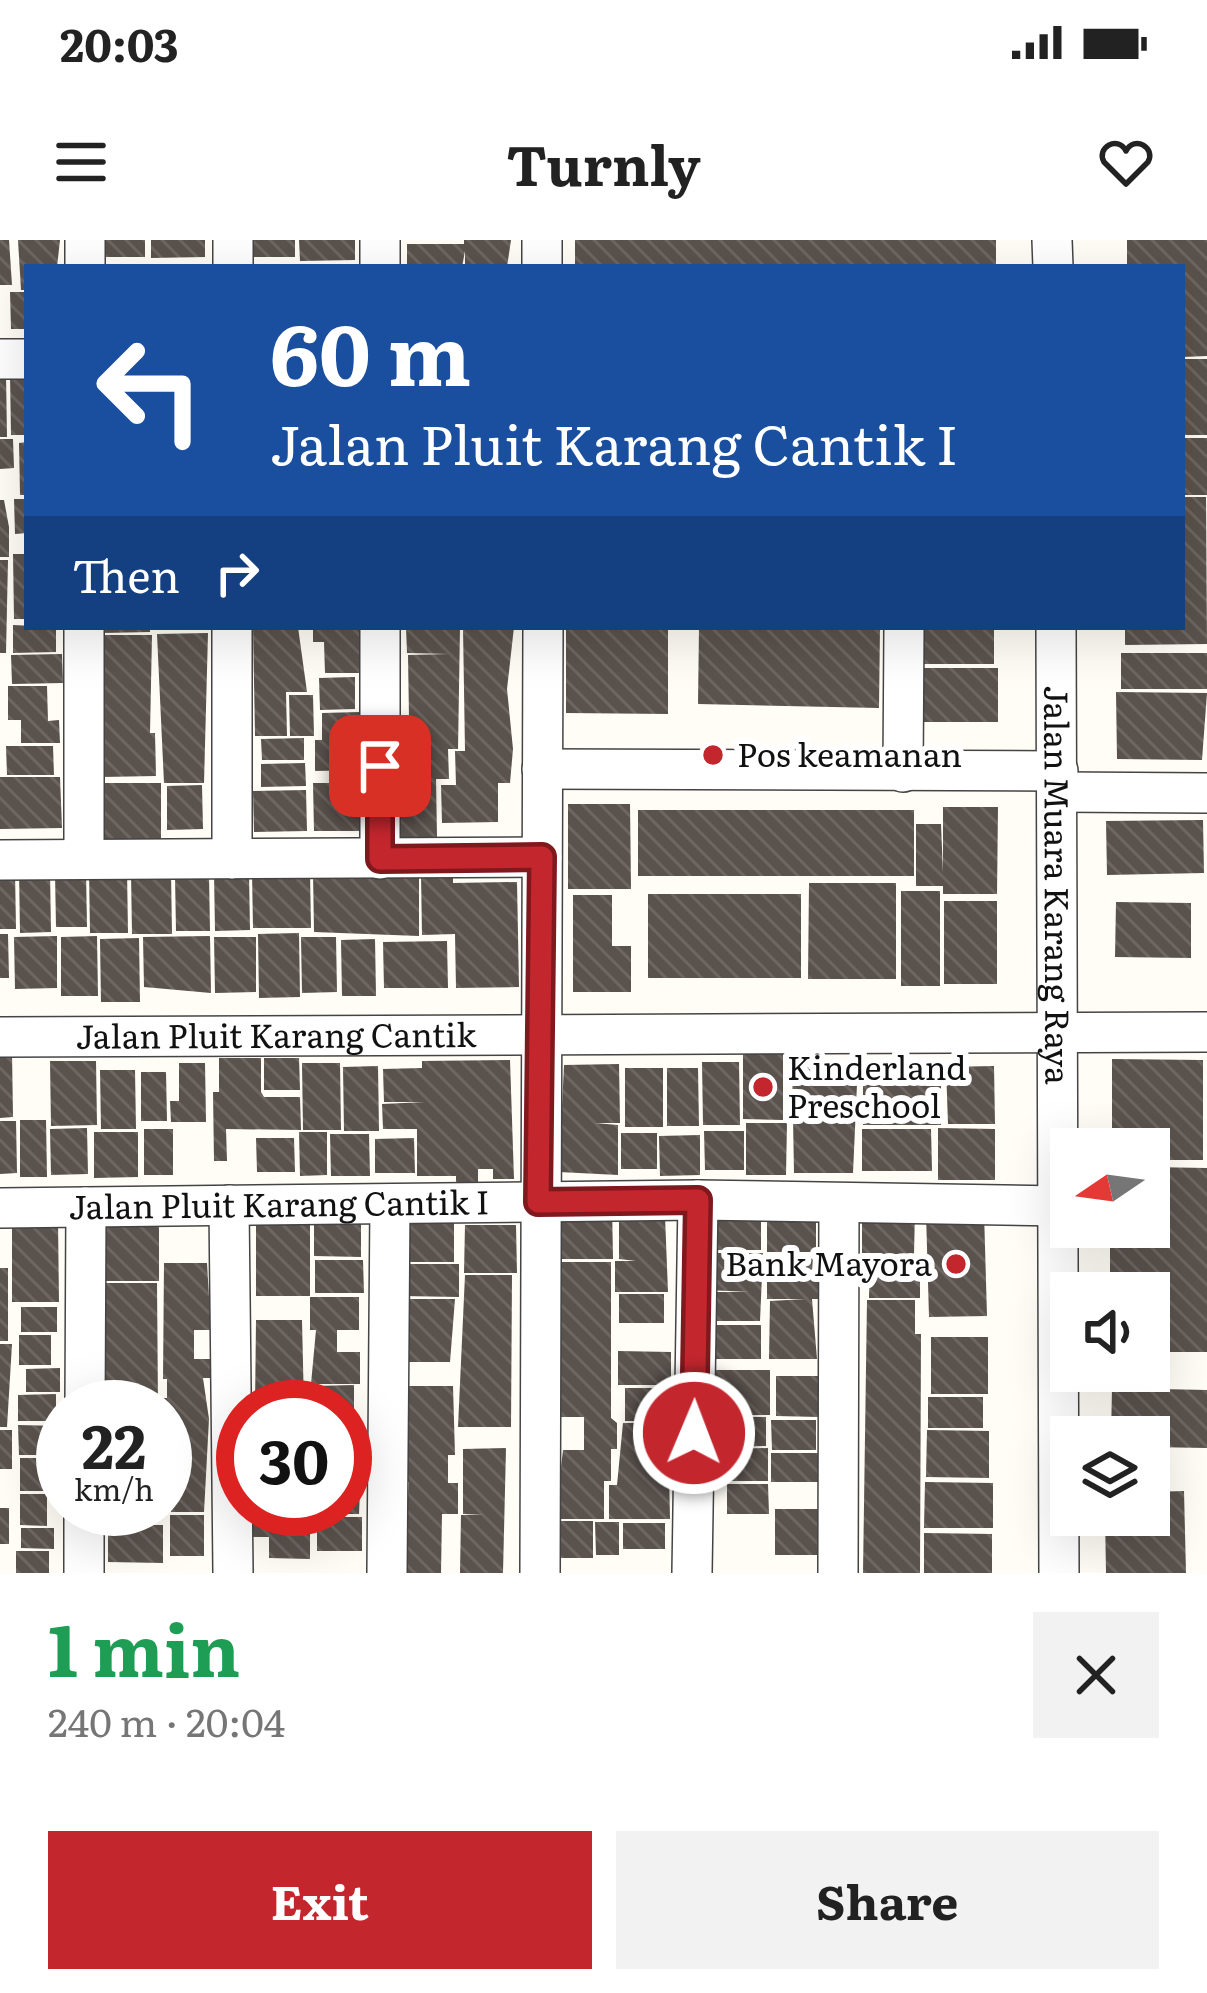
<!DOCTYPE html>
<meta charset="utf-8">
<style>
body{margin:0;font-family:Literata,serif;background:#f2f2f2;color:#222;height:100vh;display:flex;flex-direction:column;font-size:45px;white-space:nowrap}
*{box-sizing:border-box;margin:0}
p{font-size:39px;color:#767676}
.icon{flex:none;width:66px;height:66px;fill:none;stroke:currentColor;stroke-width:2;stroke-linecap:round;stroke-linejoin:round}
.map{position:relative;height:1333px;overflow:hidden}
.panel{display:flex;flex-direction:column;background:#fff;flex:1}
.panel>*{flex:none}
.hud{position:absolute;left:24px;top:24px;width:1161px;height:366px;border-radius:0px;box-shadow:0 12px 48px #0002;background:#1a4fa0;color:#fff;overflow:hidden}
.needle{width:78px;rotate:257deg}
.buttons{position:absolute;left:1050px;top:888px;display:grid;gap:24px}
.buttons a{display:grid;place-items:center;width:120px;height:120px;border-radius:0px;background:#fff;box-shadow:0 12px 48px #0002;font-size:60px}
.speed{position:absolute;left:36px;top:1140px;display:flex;gap:24px;font-size:60px;font-weight:700;text-align:center}
.speed>*{display:grid;place-content:center;width:156px;height:156px;border-radius:50%;background:#fff;box-shadow:0 12px 48px #0002;line-height:1}
.speed small{font-size:30px;font-weight:400}
.speed .limit{border:18px solid #d22;background:#fff;color:#111}
.pin{position:absolute;display:grid;place-items:center;width:102px;height:102px;color:#fff;margin:-51px;border-radius:24px;box-shadow:0 6px 18px #0006}
.me{position:absolute;width:132px;margin:-66px;rotate:1deg;stroke-linejoin:round;filter:drop-shadow(0 0 9px #0008)}
.turn{display:flex;align-items:center;gap:42px;height:252px;padding:0 48px;font-size:54px}
.turn .icon{width:156px;height:156px;stroke-width:2.5}
.turn b{display:block;font-size:84px;line-height:102px}
.then{display:flex;align-items:center;height:114px;padding:0 48px;background:#0003;gap:24px;font-size:45px}
.round{display:grid;place-items:center;flex:none;width:126px;height:126px;border-radius:0px;background:#f2f2f2}
.headline{display:flex;align-items:center;justify-content:space-between;height:204px;padding:0 48px}
h1{font-size:72px;font-weight:700;line-height:90px;color:#1e9e55}
.cta{display:flex;gap:24px;margin-top:auto;padding:24px 48px}
.cta a{flex:1;height:138px;border-radius:0px;background:#c4262e;color:#fff;font-size:48px;font-weight:700;line-height:138px;text-align:center}
.cta a+a{background:#f2f2f2;color:#222}
.status{display:flex;justify-content:space-between;align-items:center;height:84px;padding:0 60px;background:#fff;direction:ltr}
.status svg{height:33px;fill:currentColor}
header{display:flex;justify-content:space-between;align-items:center;height:156px;padding:0 48px;background:#fff;font-size:54px;font-weight:700}
.map>svg:first-child{display:block}
.building{fill:url(#building-back-hatch)}
.lines{fill:none;stroke-linecap:round;stroke-linejoin:round}
.minor-casing{stroke:#444;stroke-width:42}
.minor{stroke:#fff;stroke-width:39}
.route-casing{stroke:#7f191e;stroke-width:30}
.route{stroke:#c4262e;stroke-width:21}
.poi-dot{fill:#c4262e;stroke:#fff;stroke-width:4.5}
.labels{text-anchor:middle;stroke-width:12;stroke-linejoin:round;paint-order:stroke}
.poi-label{font-size:33px;fill:#111;stroke:#fff;text-anchor:start}
.street-label{font-size:33px;fill:#111;stroke:#fff}
</style>
<div class="status"><b>20:03</b><svg viewBox="0 0 49 12"><path d="M0 12V9h3v3zM5 12V6h3v6zM10 12V3h3v9zM15 12V0h3v12zM26 1h20v11H26zM47 4h2v5h-2z"/></svg></div>
<header><svg class="icon" aria-label="menu" viewBox="0 0 24 24"><path d="M4 6h16M4 12h16M4 18h16"/></svg>Turnly<svg class="icon" aria-label="heart" viewBox="0 0 24 24"><path d="M12 20l-8-8c-3-5 5-10 8-4 3-6 11-1 8 4z"/></svg></header>
<div class="map">
<svg width="1207" height="1333" viewBox="0 0 1207 1333">
<defs>
<pattern id="building-back-hatch" width="6" height="6" patternUnits="userSpaceOnUse" patternTransform="scale(3)"><rect width="6" height="6" fill="#5a524d"/><path d="M-1 5l2 2M0 0l6 6M5-1l2 2" fill="none" stroke="#6d6662"/></pattern>
</defs>
<rect width="100%" height="100%" fill="#fffdf5"/>
<!-- building -->
<path class="building" d="M0 0H9L12 45H0Z
M18 0H60L57 27H27V50H21Z
M89 0H145V17H89Z
M151 0H205V17L151 18Z
M243 0H295V17H243Z
M299 0H355V20L300 21Z
M464 0H511L507 27H465V11L462 27H407V4H464Z
M575 0H996V27H575Z
M1127 0H1207V116L1182 117V27H1127Z
M10 52H27V89H11Z
M1182 119H1207V195H1182Z
M0 134H6L7 197H0Z
M10 134H27V195H11Z
M1182 198H1207V255H1182Z
M0 199H13L14 228 0 229Z
M27 202V255H20L19 203Z
M1182 257H1206L1207 404 1125 405V387H1182Z
M14 259H27V293L15 294Z
M0 260H4L9 287V317H0Z
M13 314H27V379H14Z
M0 320H8L6 413H0Z
M13 385 56 387V412L13 413Z
M103 387H150V392L103 393Z
M253 387H298L307 452H286L287 496H255Z
M313 387H368L369 433H325L324 402H313Z
M406 387H460L458 509H448L449 539H436L437 597H398L397 541H404V478H409L408 415 449 414 407 413Z
M463 387H514L507 449 513 509 510 543H498V582L442 583 441 545H456L455 511H465Z
M566 387H668V474L566 473Z
M699 387H880L879 468 698 464Z
M915 387H994V424H915Z
M208 393 204 543H164L157 394Z
M98 395H152L150 493H155L156 536 102 537 105 438H98Z
M1121 413H1207V449H1121Z
M62 414 63 443 12 444 11 415Z
M919 428H998V482H919Z
M355 437V469L320 470 319 438Z
M8 446H47L48 481 59 480 60 503H21V480H8Z
M1116 452 1207 453 1202 520 1117 519Z
M289 455H313L314 496H290Z
M360 472 361 530 315 531V500H322V473Z
M304 498V520H262L261 499Z
M6 506H53L54 535H7Z
M305 523 306 546 261 547V524Z
M0 537H60L62 588 0 589Z
M102 543H161V599H102Z
M313 543H360L361 591H314Z
M202 545 203 589 167 590V546Z
M306 550 307 591 254 592 253 551Z
M568 564H630L631 649H568Z
M943 567H998L997 654H943V646H916V584H941L943 633Z
M638 570H914V636H638Z
M1203 580 1204 633 1107 635 1106 581Z
M127 630 128 693H90L89 631Z
M19 631H50L51 692 20 693Z
M0 632H15L16 689H0Z
M86 632 87 687H56L55 633Z
M313 632 419 636V696L314 692Z
M131 633H171L172 694H132Z
M214 633H249L250 690 215 691Z
M252 633H310L311 688H253Z
M421 634H453V643L517 642 519 747 456 748 455 694 422 695Z
M209 635 210 691H176L175 636Z
M809 643H896V739H808Z
M901 651H940V746H901Z
M648 654H801V738H648Z
M573 655H612V706H631V752H573Z
M944 661H997V744H944Z
M1116 662 1191 663V718L1115 717Z
M299 693 300 757 259 758 258 694Z
M0 694H8L9 738H0Z
M57 696V748L15 749 14 697Z
M97 696 98 756H61V697Z
M210 696 211 753 144 747 143 697Z
M214 697H256V752L215 753Z
M301 697H336L337 752 302 753Z
M139 698 140 762H101L100 699Z
M375 699 376 756H342L341 700Z
M447 701 448 748H384L383 702Z
M0 812H12L13 877 0 878Z
M743 814H783V880L743 879Z
M219 818H261V852L264 857H300L301 890 226 889 227 921H214L213 852H219Z
M264 818H299L300 850H264Z
M1112 819 1203 820V920H1149V909H1112Z
M510 820 514 939H493V929H478V944H456V936H417V889H383L382 864 425 862H384L383 829 422 828V821Z
M50 821H96L97 885 51 886Z
M702 822H739L740 885H703Z
M858 822 853 933H794L792 823Z
M179 823H205L206 882H171L170 861H179Z
M302 823H340L341 890H303Z
M619 824 620 883H595L618 885V935L559 932 564 825Z
M378 826 379 891H344L343 827Z
M863 826H941V885H863Z
M994 826 995 884H948L946 827Z
M625 828H663V887H625Z
M667 828H698L699 886H667Z
M100 830H135L136 889H101Z
M141 832H166L167 881H141Z
M20 880H46L47 937H20Z
M0 881H16L17 933 0 934Z
M746 883H787L786 935H746Z
M87 888 88 934 51 935 50 889Z
M938 888 995 889V940H938Z
M144 889H173V935H144Z
M862 889H931L932 931H862Z
M704 891H744V930H705Z
M94 892H138V937L94 938Z
M299 892H327V935L300 936Z
M621 893H657V929H621Z
M330 894H369L370 936H331Z
M700 895V935L660 936 659 896Z
M256 898H294L295 932H257Z
M414 898 415 933H375V899Z
M1149 927 1207 928V1112H1149V1053H1110V987H1149Z
M700 963H761V1010H700Z
M547 964H612L613 1019H547Z
M767 964H816V1012H767Z
M862 970H915L914 1014H862Z
M984 972 987 1076 929 1077 926 973Z
M256 974H310V1056H256Z
M314 974H361V1017L314 1016Z
M401 974 454 975V1022H401Z
M619 976H665L668 1052H615V1021H636L619 1019Z
M12 981H58L59 1062H12Z
M106 981 159 982V1041H106Z
M465 985H516L517 1033H464Z
M707 1013H763L760 1081H705V1052H749L707 1050Z
M767 1016H821V1059H812L817 1119H769L770 1061 806 1059H767Z
M870 1017H920V1058H869Z
M315 1020H363L364 1053H315Z
M556 1022H611V1178L617 1183V1209H611V1241H604V1279H555L563 1210H584V1177H556Z
M164 1023H207L211 1090H194V1119H210V1138H203L209 1179 204 1272H171L172 1206H165L162 1167 163 1158H167V1139H163Z
M402 1024H459V1057L402 1056Z
M0 1028H8V1101H0Z
M465 1035H512L511 1187H458Z
M106 1043H157L158 1167H106Z
M619 1054H664V1083H619Z
M310 1057H359V1090H337V1112H360V1144H311L316 1090H310Z
M406 1059H455L450 1122H402Z
M867 1060H915V1094H921L920 1333H863Z
M21 1067H57V1092H21Z
M256 1080H302L304 1167H255Z
M705 1085H761V1119H705Z
M19 1095H51V1125H19Z
M931 1097H988V1154H931Z
M0 1104H12L7 1187H0Z
M618 1111 671 1112V1145H618Z
M60 1128V1152H26V1129Z
M714 1130H770V1175H714Z
M776 1136H819V1177L776 1176Z
M354 1145V1180L345 1179V1167H314V1146Z
M402 1146H453L455 1215H448V1243H458V1274H442L441 1333H403L409 1242H401Z
M625 1148H666V1181H625Z
M1112 1148 1207 1150V1208L1149 1207V1197H1111Z
M56 1154V1181H18V1155Z
M928 1157H983V1188H928Z
M722 1177H766V1206L722 1207Z
M771 1180H816V1210H772Z
M345 1182H363L359 1274H318V1269H345Z
M623 1183H668L670 1279H609V1245H617Z
M18 1185 60 1186V1215H19Z
M0 1190H12V1229H0Z
M927 1190 989 1191V1238L926 1237Z
M506 1208 503 1333H460L461 1275H484L463 1274V1209Z
M768 1208V1241H725V1209Z
M771 1213H818V1242H771Z
M20 1218H55V1251H20Z
M925 1242 993 1243V1288H924Z
M727 1244H768L769 1274H727Z
M1184 1251 1186 1333H1106L1105 1275H1149V1252Z
M20 1254H47V1286L20 1285Z
M0 1268H9V1304H0Z
M103 1269H151V1282H103Z
M252 1269H310V1319L269 1318V1297H252Z
M775 1269H822V1315H775Z
M170 1275H204V1316H170Z
M317 1277H362V1311H317Z
M559 1281H593V1318H559Z
M595 1282H619V1315H596Z
M623 1283H665V1309H623Z
M108 1285H163V1323L108 1322Z
M21 1288H54V1309L21 1308Z
M924 1293 992 1294V1333H924Z
M16 1311H49V1333H16Z"/>
<g class="lines">
<!-- minor casing -->
<g class="minor-casing">
<g id="minor">
<path d="M85 0V27"/>
<path d="M233 0V27"/>
<path d="M380 0V27"/>
<path d="M1052 0 1053 27"/>
<path d="M542 27V0"/>
<path d="M0 119H27"/>
<path id="s1" d="M1056 387 1059 1333"/>
<path d="M542 529 1058 531"/>
<path d="M903 532 904 387"/>
<path d="M1058 552 1207 553"/>
<path d="M84 619V387"/>
<path d="M232 619V387"/>
<path d="M380 619V387"/>
<path d="M0 620 542 617"/>
<path id="s2" d="M0 797 1207 792"/>
<path d="M229 965 233 1333"/>
<path id="s3" d="M0 968 698 960 1060 966"/>
<path d="M85 1167 86 967"/>
<path d="M84 1333V1269"/>
<path d="M387 1333 390 964"/>
<path d="M540 1333 543 387"/>
<path d="M692 1333 698 960"/>
<path d="M838 1333 839 963"/>
</g>
</g>
<!-- minor -->
<use href="#minor" class="minor"/>
</g>
<g class="lines">
<!-- route casing -->
<g class="route-casing">
<path id="route" d="M380 526V619L542 617 538 962 698 960 694 1193"/>
</g>
<!-- route -->
<use href="#route" class="route"/>
</g>
<!-- markers -->
<g class="poi-dot">
<circle cx="713" cy="515" r="12"/>
<circle cx="763" cy="847" r="12"/>
<circle cx="956" cy="1024" r="12"/>
</g>
<g class="labels">
<!-- poi labels -->
<g class="poi-label">
<text x="737" y="527">Pos keamanan</text>
<text x="787" y="840">Kinderland<tspan x="787" dy="38">Preschool</tspan></text>
<text x="932" y="1036" text-anchor="end">Bank Mayora</text>
</g>
<!-- street labels -->
<g class="street-label">
<text dy="12" stroke="none"><textPath href="#s1" startOffset="258">Jalan Muara Karang Raya</textPath></text>
<text dy="12" stroke="none"><textPath href="#s2" startOffset="276">Jalan Pluit Karang Cantik</textPath></text>
<text dy="12" stroke="none"><textPath href="#s3" startOffset="279">Jalan Pluit Karang Cantik I</textPath></text>
</g>
</g>
</svg>
<div class="buttons">
<a><svg class="needle" viewBox="-14 -14 28 28"><path d="M0-13l5 13h-10z" fill="#e53935"/><path d="M0 13l5-13h-10z" fill="#767676"/></svg></a>
<a><svg class="icon" aria-label="sound" viewBox="0 0 24 24"><path d="M4 9h4l5-4v14l-5-4H4zM17 9q2 3 0 6"/></svg></a>
<a><svg class="icon" aria-label="layers" viewBox="0 0 24 24"><path d="M12 4l9 5-9 5-9-5zM3 14l9 5 9-5"/></svg></a>
</div>
<div class="speed"><div>22<small>km/h</small></div><div class="limit">30</div></div>
<div class="pin" style="left:380px;top:526px;background:#d93025"><svg class="icon" aria-label="arrive" viewBox="0 0 24 24"><path d="M6 21V4h12l-3 4 3 4H6"/></svg></div>
<svg class="me" style="left:694px;top:1193px" viewBox="-20 -20 40 40"><circle r="17" fill="#c4262e" stroke="#fff" stroke-width="3"/><path d="M0-11L8 9 0 5-8 9z" fill="#fff"/></svg>
<div class="hud">
<div class="turn"><svg class="icon" aria-label="left" viewBox="0 0 24 24"><path d="M17 20v-9H6M10 6l-5 5 5 5"/></svg><div><b>60 m</b>Jalan Pluit Karang Cantik I</div></div>
<div class="then">Then<svg class="icon" aria-label="right" viewBox="0 0 24 24"><path d="M7 20v-9h11M14 6l5 5-5 5"/></svg></div>
</div>
</div>
<section class="panel">
<div class="headline"><div><h1>1 min</h1><p>240 m · 20:04</p></div><a class="round"><svg class="icon" aria-label="close" viewBox="0 0 24 24"><path d="M6 6l12 12M18 6L6 18"/></svg></a></div>
<div class="cta"><a>Exit</a><a>Share</a></div>
</section>
